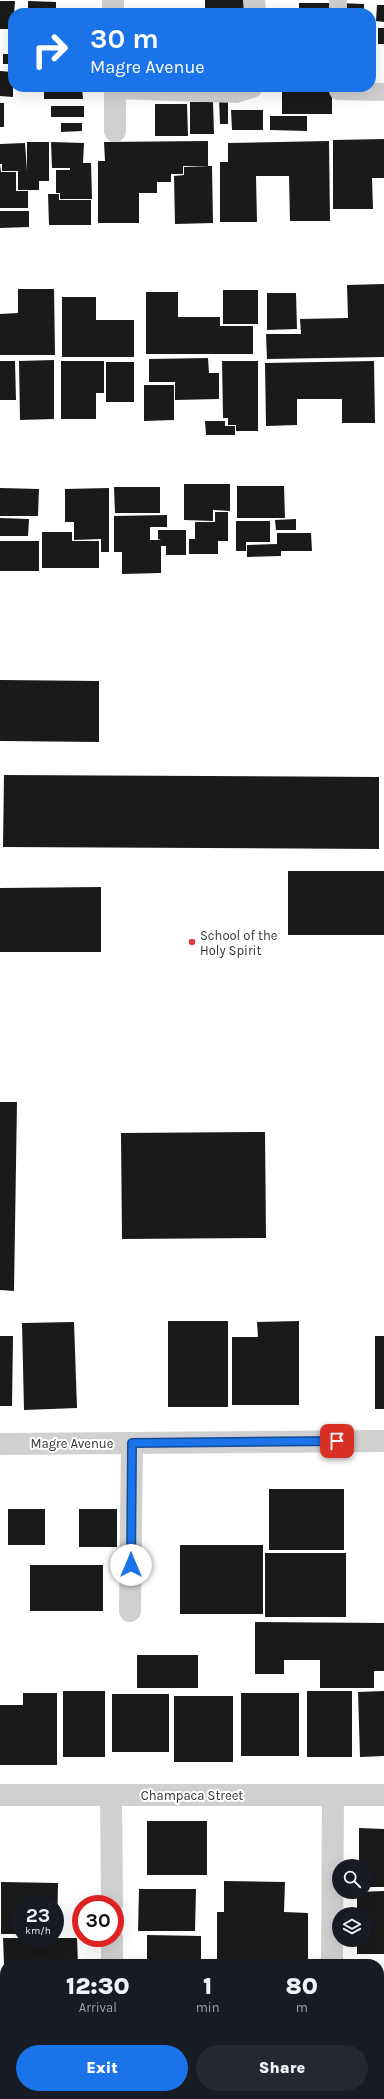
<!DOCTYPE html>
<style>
body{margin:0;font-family:Karla,sans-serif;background:#242831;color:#f1f3f6;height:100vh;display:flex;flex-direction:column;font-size:15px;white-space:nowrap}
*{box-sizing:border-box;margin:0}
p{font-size:13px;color:#9ea1a6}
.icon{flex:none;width:22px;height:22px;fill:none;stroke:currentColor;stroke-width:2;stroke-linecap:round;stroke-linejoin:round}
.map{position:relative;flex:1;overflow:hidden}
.sheet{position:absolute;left:0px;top:1959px;width:384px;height:140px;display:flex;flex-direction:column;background:#171b24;border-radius:16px 16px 0 0;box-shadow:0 4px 16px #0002}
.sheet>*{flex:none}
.guide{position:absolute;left:8px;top:8px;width:368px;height:84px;border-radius:16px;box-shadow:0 4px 16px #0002;background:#1a73e8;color:#fff;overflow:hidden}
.buttons{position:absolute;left:332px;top:1859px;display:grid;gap:8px}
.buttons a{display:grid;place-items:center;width:40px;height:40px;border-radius:50%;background:#171b24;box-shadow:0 4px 16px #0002;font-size:20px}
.speed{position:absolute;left:12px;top:1895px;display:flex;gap:8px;font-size:20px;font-weight:700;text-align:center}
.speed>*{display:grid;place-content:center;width:52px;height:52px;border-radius:50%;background:#171b24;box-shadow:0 4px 16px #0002;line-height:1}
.speed small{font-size:10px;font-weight:400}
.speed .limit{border:6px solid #d22;background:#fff;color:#111}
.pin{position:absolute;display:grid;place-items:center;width:34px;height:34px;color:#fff;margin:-17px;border-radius:8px;box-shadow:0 2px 6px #0006}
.me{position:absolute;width:44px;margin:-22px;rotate:0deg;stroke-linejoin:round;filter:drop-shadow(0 0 3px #0008)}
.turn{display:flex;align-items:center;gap:14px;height:84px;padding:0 16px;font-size:18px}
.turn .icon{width:52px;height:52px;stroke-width:2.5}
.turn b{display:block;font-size:28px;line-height:34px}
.eta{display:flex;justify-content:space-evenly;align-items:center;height:68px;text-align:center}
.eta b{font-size:24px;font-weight:800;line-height:28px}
.cta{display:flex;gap:8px;margin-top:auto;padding:8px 16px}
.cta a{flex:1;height:46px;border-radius:24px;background:#1a73e8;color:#fff;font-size:16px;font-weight:800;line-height:46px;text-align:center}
.cta a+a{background:#242831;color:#f1f3f6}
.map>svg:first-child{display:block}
.building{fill:#1a1a1a}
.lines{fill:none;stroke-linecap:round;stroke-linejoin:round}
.service{stroke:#d0d0d0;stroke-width:12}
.pedestrian{stroke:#d0d0d0;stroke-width:18}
.minor{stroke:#d0d0d0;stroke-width:22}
.route-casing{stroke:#114b97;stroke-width:10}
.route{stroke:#1a73e8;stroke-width:7}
.poi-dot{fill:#e63946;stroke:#fff;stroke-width:1.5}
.labels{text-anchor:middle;stroke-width:4;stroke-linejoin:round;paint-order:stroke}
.poi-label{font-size:13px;fill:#333;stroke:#fff;text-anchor:start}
.street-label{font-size:13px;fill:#333;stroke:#fff}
</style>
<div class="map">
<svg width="384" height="2099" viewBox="0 0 384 2099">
<rect width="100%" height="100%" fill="#fff"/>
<!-- building -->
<path class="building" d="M205 0H244L245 13H205Z
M0 1H15L13 29H0Z
M28 1 56 2V13H28Z
M299 3H333V13H310L311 8H299Z
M338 3 364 4V13H338Z
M377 5H384V22L376 21Z
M371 23H374V36H371Z
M378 28H384V44H378Z
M371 44H375V65H371Z
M3 54H13V64H3Z
M0 71 13 72V97L0 96Z
M44 87H82L83 99H44Z
M282 87H332V114H282Z
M219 98H228V124H220Z
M190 102H213L214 134H190Z
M0 103H4V127H0Z
M155 104H187L188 136H155Z
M51 106H84V117H51Z
M231 110H263V130H232Z
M270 116H307V131L270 130Z
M61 123H82V131L61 132Z
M384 139V178H372L373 209H333V140Z
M208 141V166H183V174H171V182H157V193H139V223H98V161H105L104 142Z
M329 141 330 221H290L289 176H256L257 222H220V162H228V143Z
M27 142H49V181H39V190H18V171H2V164H0V144L25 143 27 171Z
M51 142 84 143 83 163H91L92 199H60V193H56V170H70V154V168H52Z
M0 165 1 172H16V191H28V208H0Z
M210 166H212L213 223 175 224 174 176 184 175V167Z
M48 194H59V200H91V225H49Z
M0 211H29V227L0 228Z
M384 284V357L267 359 266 334H301L300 319 348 318 347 285Z
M18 289H54L55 355H0V314L18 313Z
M223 290H258V324H223Z
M146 292H178V317H220V326H253V354H146Z
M267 293H296L297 329 267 330Z
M62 297H96V320H134V357H62Z
M208 358 209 373H219V399L175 400V382H149V359Z
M54 360V419L20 420 19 361Z
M0 361H15L16 400H0Z
M61 361H104V393H96V419H61Z
M222 361H258V431H236V425H228V418H223Z
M374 361 375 423H342V399H297V425L266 426 265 363Z
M106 362H134V402H106Z
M144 385H174V420L144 421Z
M205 421H225V426H235V435H206Z
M184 484H230V511L213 510V521L184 520Z
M237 486H284L285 518H237Z
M114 487H160V513H115Z
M0 488 39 489 38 516H0Z
M109 488V552H101V539L74 540V522H65V489Z
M215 512H228V541H218V554H189V539H195V522H215Z
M167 515V527H150V540H161L158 539V530H186V555H166V546H161V573L122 574V552H114V516Z
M0 518 29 519 28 536H0Z
M296 519V530H276L275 520Z
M236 521H270V542H246V551H236Z
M42 532H72V541H99V568H42Z
M277 533H311L312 551H281V556L247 557V545L277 544Z
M0 541H39V571H0Z
M0 680 99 681V742L0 741Z
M4 775 379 777V849L3 847Z
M288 871H384V935H288Z
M101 887V952H0V888Z
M0 1102H17L14 1291 0 1290Z
M265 1132 266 1238 122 1239 121 1133Z
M168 1321H228V1407H168Z
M299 1321V1405H232V1337H258L257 1322Z
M74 1322 77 1408 24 1410 22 1323Z
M0 1336H13L12 1406H0Z
M375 1336H384V1409H375Z
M269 1489H344V1550H269Z
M8 1509H45V1545H8Z
M79 1509H117V1547H79Z
M180 1545H263V1614H180Z
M265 1553H346V1617H265Z
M30 1565H103V1611H30Z
M255 1622 384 1623V1671H374V1688H320V1660H284V1674H255Z
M137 1655H198V1688H137Z
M63 1691H105V1757H63Z
M307 1691H352V1757H307Z
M384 1691V1756L360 1757 358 1692Z
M23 1693H57V1765H0V1705H23Z
M241 1693H299V1756H241Z
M112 1694H169V1752H112Z
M174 1696H233V1762H174Z
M147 1821H207V1875H147Z
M359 1828 384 1829V1887H365V1866H359Z
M224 1881 285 1882 284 1912 308 1913V1964H217V1912H224Z
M1 1882 58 1883 57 1934H55V1904H21V1934H1Z
M139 1889H196L195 1931H138Z
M384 1891V1954H357V1940H365V1914H357V1892Z
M147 1935 201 1936V1964H147Z
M3 1938H77L78 1964H4Z
M1 2039H5V2087H1Z
M379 2069H384V2099H355V2094H379Z
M1 2094 66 2095V2099H1Z
M164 2094H214V2099H164Z
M218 2094H292V2099H218Z"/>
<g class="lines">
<!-- service -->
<path class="service" d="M379 2054H384"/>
<!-- pedestrian -->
<path class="pedestrian" d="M338 13V0
M338 87V91L384 92"/>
<!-- minor -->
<path class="minor" d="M113 0V13
M254 0 255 13
M115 87V131
M115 88 236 92 252 87
M0 1444 384 1441
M130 1611 132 1443
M0 1795H384
M111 1795 112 1904
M112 1938V1964
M332 1964 333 1795
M379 1987H384
M112 2094V2099
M332 2099V2094"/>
</g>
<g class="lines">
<!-- route casing -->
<g class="route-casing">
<path id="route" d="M131 1565 132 1443 337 1441"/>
</g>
<!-- route -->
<use href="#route" class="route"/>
</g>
<!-- markers -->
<circle class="poi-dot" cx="192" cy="942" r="4"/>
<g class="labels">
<!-- poi labels -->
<g class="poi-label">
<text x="200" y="940">School of the<tspan x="200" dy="15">Holy Spirit</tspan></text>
</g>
<!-- street labels -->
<g class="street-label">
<text x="72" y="1448">Magre Avenue</text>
<text x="192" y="1800">Champaca Street</text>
</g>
</g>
</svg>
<div class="buttons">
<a><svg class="icon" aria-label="search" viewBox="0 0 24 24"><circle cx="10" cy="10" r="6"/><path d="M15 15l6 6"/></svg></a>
<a><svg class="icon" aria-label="layers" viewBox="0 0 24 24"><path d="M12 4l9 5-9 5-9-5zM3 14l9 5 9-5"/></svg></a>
</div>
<div class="speed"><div>23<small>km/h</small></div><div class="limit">30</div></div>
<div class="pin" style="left:337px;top:1441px;background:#d93025"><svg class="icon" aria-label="arrive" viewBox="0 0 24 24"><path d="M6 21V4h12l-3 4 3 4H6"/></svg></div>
<svg class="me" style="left:131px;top:1565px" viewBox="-20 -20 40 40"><circle r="19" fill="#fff"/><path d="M0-13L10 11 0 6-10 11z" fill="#1a73e8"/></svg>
<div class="guide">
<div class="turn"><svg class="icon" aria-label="right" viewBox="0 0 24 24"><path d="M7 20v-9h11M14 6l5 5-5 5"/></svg><div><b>30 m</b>Magre Avenue</div></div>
</div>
<section class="sheet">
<div class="eta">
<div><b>12:30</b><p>Arrival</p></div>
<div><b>1</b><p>min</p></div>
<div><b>80</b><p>m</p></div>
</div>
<div class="cta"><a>Exit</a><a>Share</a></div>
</section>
</div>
